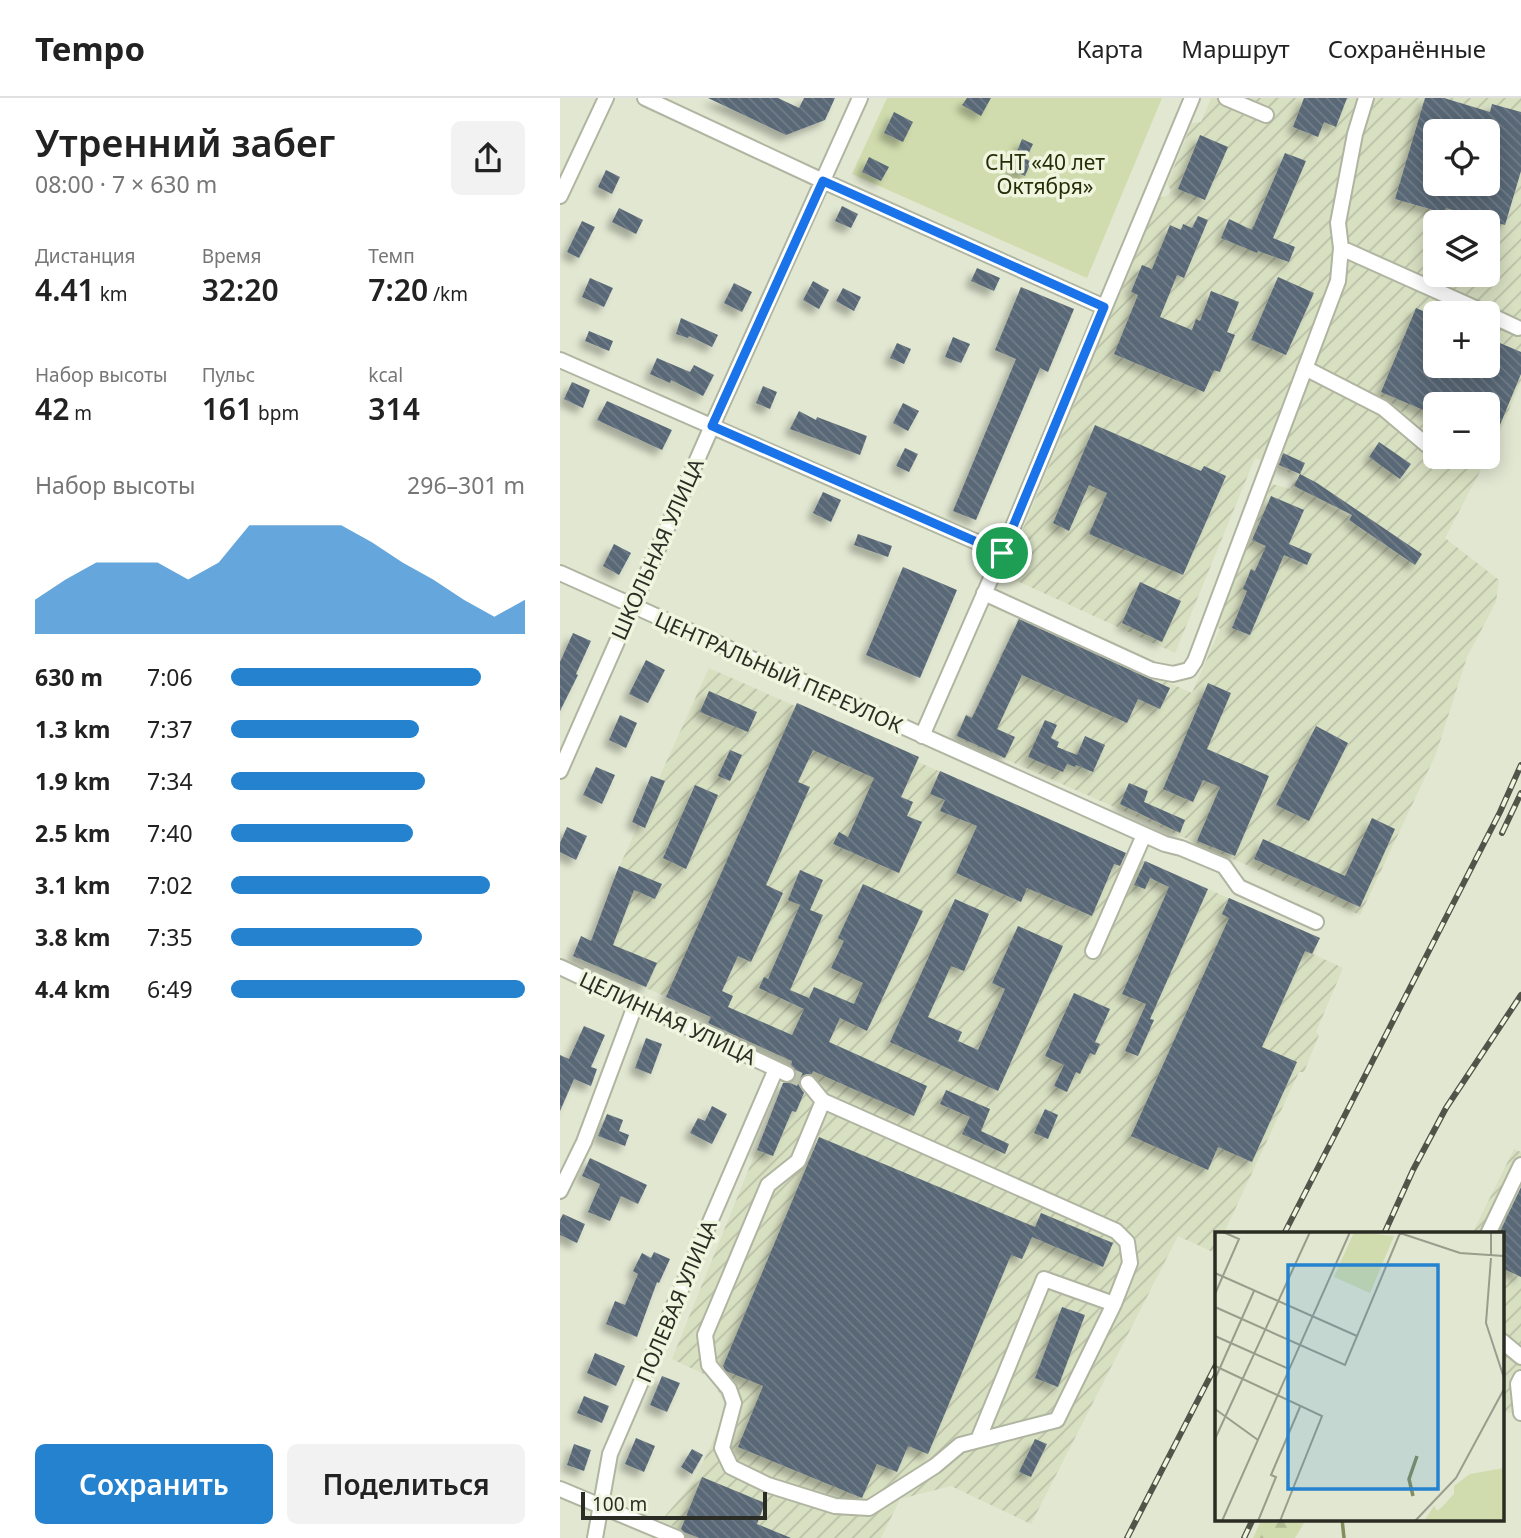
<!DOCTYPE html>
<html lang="ru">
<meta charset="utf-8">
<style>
body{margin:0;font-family:"Noto Sans",sans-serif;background:#f2f2f2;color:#222;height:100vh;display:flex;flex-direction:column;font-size:26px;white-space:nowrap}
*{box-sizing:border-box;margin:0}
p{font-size:23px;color:#767676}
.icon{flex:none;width:38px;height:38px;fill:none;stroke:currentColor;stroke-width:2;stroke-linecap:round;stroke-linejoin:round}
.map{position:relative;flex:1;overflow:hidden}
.sheet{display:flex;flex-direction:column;background:#fff;width:560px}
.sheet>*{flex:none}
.controls{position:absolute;left:863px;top:21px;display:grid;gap:14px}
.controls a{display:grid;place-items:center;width:77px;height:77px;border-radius:10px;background:#fff;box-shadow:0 4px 18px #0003;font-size:35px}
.scale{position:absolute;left:21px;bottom:18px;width:186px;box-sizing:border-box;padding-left:7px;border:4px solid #2b2d25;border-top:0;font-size:19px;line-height:24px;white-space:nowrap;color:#2b2d25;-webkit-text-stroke:5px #eff5de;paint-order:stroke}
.pin{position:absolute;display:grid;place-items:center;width:60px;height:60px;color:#fff;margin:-30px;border:4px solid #fff;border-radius:50%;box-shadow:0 2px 7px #0007}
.round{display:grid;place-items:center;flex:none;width:74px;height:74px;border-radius:10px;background:#f2f2f2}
.headline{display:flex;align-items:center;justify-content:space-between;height:119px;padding:0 35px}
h1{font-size:38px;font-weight:600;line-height:52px}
.figures{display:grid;grid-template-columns:repeat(3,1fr);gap:10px;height:119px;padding:7px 35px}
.figures div{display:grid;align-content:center}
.figures b{font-size:30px;font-weight:600}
.figures small{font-size:19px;font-weight:400}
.figures p{font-size:19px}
.chart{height:196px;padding:14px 35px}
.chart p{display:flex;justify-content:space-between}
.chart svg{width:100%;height:126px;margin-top:7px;fill:#2482ce;opacity:.7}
.cta{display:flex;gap:14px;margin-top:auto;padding:14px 35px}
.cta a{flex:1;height:80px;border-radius:10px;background:#2482ce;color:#fff;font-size:28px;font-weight:600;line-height:80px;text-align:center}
.cta a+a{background:#f2f2f2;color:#222}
ul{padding:0 35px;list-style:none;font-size:23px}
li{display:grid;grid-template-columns:112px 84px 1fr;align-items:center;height:52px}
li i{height:18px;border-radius:9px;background:#2482ce}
header{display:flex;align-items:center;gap:42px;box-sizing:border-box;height:98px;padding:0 35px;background:#fff;border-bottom:2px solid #e0e0e0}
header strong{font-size:33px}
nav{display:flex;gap:38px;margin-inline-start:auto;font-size:24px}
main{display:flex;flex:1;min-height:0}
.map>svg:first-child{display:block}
</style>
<header>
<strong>Tempo</strong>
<nav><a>Карта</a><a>Маршрут</a><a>Сохранённые</a></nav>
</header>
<main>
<section class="sheet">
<div class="headline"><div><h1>Утренний забег</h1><p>08:00 · 7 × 630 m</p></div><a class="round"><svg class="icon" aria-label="share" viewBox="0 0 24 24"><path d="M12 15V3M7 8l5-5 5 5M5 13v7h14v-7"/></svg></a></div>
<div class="figures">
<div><p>Дистанция</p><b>4.41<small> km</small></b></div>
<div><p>Время</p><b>32:20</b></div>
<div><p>Темп</p><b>7:20<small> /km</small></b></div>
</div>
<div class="figures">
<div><p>Набор высоты</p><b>42<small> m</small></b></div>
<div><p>Пульс</p><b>161<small> bpm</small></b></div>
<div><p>kcal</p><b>314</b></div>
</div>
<div class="chart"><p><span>Набор высоты</span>296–301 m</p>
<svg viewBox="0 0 160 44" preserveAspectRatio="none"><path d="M0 44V32L10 25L20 19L30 19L40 19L50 25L60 19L70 6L80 6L90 6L100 6L110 12L120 19L130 25L140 32L150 38L160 32V44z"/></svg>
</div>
<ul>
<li><b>630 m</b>7:06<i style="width:85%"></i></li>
<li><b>1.3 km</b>7:37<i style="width:64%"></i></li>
<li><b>1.9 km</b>7:34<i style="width:66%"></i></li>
<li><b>2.5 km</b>7:40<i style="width:62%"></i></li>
<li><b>3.1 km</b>7:02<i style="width:88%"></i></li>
<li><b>3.8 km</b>7:35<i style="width:65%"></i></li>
<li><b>4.4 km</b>6:49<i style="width:100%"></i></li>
</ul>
<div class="cta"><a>Сохранить</a><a>Поделиться</a></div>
</section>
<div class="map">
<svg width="961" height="1440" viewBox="0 0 961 1440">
<defs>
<pattern id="industrial-furrows" width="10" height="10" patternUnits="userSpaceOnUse" patternTransform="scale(1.75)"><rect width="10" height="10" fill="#d8e0c2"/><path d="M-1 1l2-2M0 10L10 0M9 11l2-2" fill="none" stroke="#bac0a7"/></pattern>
<pattern id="forest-firs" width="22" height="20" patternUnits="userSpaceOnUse" patternTransform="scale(1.75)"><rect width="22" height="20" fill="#d0dcad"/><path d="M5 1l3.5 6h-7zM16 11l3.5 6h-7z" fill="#b3bd95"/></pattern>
<pattern id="building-back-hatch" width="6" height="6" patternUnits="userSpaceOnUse" patternTransform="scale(1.75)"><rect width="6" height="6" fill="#586776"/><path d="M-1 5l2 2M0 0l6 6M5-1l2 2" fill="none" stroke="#727d88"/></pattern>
<filter id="shadow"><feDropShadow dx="-6" dy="6" stdDeviation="3.5" flood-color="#0004"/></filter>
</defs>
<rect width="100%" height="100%" fill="#e1e7d1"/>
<path fill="url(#industrial-furrows)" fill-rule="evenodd" d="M651,0H961V283L936,343L885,440L939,482L936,504L907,559L876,656L800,817L395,639L406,616L412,618L459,518L632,595L660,531L653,526L712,386L730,391L737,378L695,360L615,555L444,477L599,100L609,97L611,92L607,86L632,25L641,24ZM875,33H928V86H875ZM875,124H928V177H875ZM875,215H928V268H875ZM875,306H928V359H875Z
M149,570L235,608L237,605L359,659L358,664L760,840L753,856L783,870L756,934L759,937L744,974H739L664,1135L656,1136L655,1155L618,1138L471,1426L391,1388L340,1401L321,1440H140L101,1423L134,1383L166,1315V1307L150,1279L112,1261L232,964L148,925L150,918L13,858L21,838L32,842L53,783L78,727L72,724L91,678L99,680Z
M954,1051L961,1054V1313L952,1315L942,1313V1136H912Z"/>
<path fill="url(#forest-firs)" d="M702,1421H742L744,1425L735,1440H693Z"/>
<path fill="#d0dcad" d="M327,0H602L527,180L292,76Z"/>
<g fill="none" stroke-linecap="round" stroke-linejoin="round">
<path stroke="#838e5f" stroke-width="3.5" d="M782,1421L784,1440"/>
</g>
<path fill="url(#building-back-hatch)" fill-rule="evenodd" filter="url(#shadow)" d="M148,0H218L239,10L244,0H275L265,22L226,37Z
M407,0H431L421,18L402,7Z
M744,0H787L776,29L764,24L758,39L733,29Z
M865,0H884L930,14L932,6L961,14V73L945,127L886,110L884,115L835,101ZM875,33H928V86H875Z
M334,14L353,24L343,44L324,35Z
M640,37L668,49L645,102L618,91Z
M462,41L473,46L466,61L471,64L465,78L450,71Z
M725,55L746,63L713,140L735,149L729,164L698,153L697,155L661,140L669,121L692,132Z
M309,59L329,69L321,83L302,74Z
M46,72L60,79L52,96L38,89Z
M282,108L298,116L291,130L275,123Z
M59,110L83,122L76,136L52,124Z
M638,118L648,122L624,180L617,177L600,219L632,232L636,221L640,223L651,193L679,204L667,234L675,237L660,274L654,272L644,294L554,256L578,197L571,194L582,167L592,171L610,127L621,132L623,126L632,130Z
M22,123L35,129L19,160L7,154Z
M417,170L440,180L434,193L411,183Z
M718,179L754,195L726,257L691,242Z
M30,180L53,190L44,209L22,199Z
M253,183L269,192L259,211L243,202Z
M174,185L192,194L182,214L164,205Z
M461,189L514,211L488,274L480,270L416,422L393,413L456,261L435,252Z
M283,190L301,199L294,213L276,203Z
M856,210L875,218V268H928V240L961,254V276L928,356V306H875V317L821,294Z
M121,220L158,237L152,249L129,238L128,240L116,236Z
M29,233L53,243L49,253L25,243Z
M393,239L410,246L401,265L385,259Z
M337,245L351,251L344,266L330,260Z
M97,260L130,274L134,267L154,277L143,298L111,282L110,285L90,276Z
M12,284L30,292L23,310L4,301Z
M203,288L217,294L210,311L196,305Z
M47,303L112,332L102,352L37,322Z
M343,305L359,313L348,333L333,325Z
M239,313L256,322L257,319L307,338L300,357L230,331Z
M535,327L641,373L644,368L666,378L623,477L529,436L547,395L529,387L509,433L493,425Z
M819,344L851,366L840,381L809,359Z
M345,350L358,356L349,374L336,368Z
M723,355L745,365L740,376L719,367Z
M740,376L757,385L862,456L855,467L789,422L792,417L734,388Z
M263,394L281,402L271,424L253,415Z
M711,398L744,412L729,446L752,456L747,467L724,457L690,537L672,530L687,493L683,491L691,471L695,473L706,448L692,442Z
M298,436L332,448L328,459L294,447Z
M54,446L71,455L59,477L43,468Z
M343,469L397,492L360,580L306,557Z
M580,484L621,503L602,544L562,525Z
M459,521L610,590L600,611L578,601L567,625L462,577L437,631L455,639L445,660L397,638L406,617L412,620Z
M13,535L31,543L16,576L18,577L0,613V564Z
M86,562L105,572L88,605L69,596Z
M648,585L671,595L647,651L709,678L675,758L637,743L660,689L643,682L633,704L603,691Z
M149,593L197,614L188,634L140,614Z
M237,605L359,659L341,699L353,704L347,718L362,724L339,775L273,746L279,734L288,739L314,680L253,652L238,684L250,689L206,787L223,795L191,864L178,858L162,893L173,898L168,909L232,937L244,911L199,890L204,879L208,881L240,807L228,802L240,772L263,782L250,812L263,817L230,892L249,900L254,889L294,906L303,885L271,870L284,843L278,840L303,786L363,813L307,933L280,920L269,944L367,988L354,1018L253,973L252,976H246L239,981L238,986L244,995L236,1014L232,1013L213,1058L197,1052L223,985L232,984L236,979L235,971L231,967L232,963L148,925L151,919L106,899Z
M60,617L77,625L66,650L49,642Z
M485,622L497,627L491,640L499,644L497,649L517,657L525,638L545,647L533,674L516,667L515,669L507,666L503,674L468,659Z
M756,628L788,645L749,723L716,707Z
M170,652L182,657L170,683L158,678Z
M36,669L55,677L42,706L23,697Z
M380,673L566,755L560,768L554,766L532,818L467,790L461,804L396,775L417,728L380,713L385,702L370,696Z
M91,678L105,683L85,730L72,724Z
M569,685L588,693L584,704L625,722L620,735L560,706Z
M135,687L158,697L126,771L103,760Z
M812,720L835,731L800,809L694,761L703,741L785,778Z
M7,729L27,738L16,762L0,754V745Z
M585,763L648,791L590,921L594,922L578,958L565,953L586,906L562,896L609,789L590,780L585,791L574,787Z
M59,768L102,786L95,801L74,792L53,847L97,865L86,889L13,858L21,838L31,843Z
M669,800L760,840L752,856L745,853L702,949L737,964L692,1064L658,1049L648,1072L571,1038L669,820L662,816Z
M395,801L429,816L404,873L391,868L368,919L402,934L398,943L418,952L445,891L432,885L458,828L503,848L438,993L330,944Z
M514,895L550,911L535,944L540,946L535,957L530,955L520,976L516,974L507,994L494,988L504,967L485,958Z
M24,928L45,937L31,969L37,971L31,988L14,981L0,1013V957L9,961Z
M86,940L102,946L91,976L75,970Z
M386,992L430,1011L421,1033L449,1046L445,1056L402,1036L410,1019L380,1006Z
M152,1008L167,1016L152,1046L130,1035L138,1020L145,1023Z
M485,1011L498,1017L488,1041L474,1035Z
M47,1016L63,1022L59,1033L69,1037L65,1048L38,1038Z
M259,1039L475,1129L481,1115L553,1145L543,1169L472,1139L462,1161L451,1157L368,1356L348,1348L337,1374L317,1366L302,1400L178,1349L203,1288L166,1273L163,1268Z
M30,1060L87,1087L78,1106L61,1098L50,1123L28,1114L40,1086L22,1078Z
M961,1089V1179L942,1170V1136H939Z
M3,1116L25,1126L17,1145L0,1137V1122Z
M94,1154L110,1161L99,1185L97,1184L77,1239L46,1226L55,1203L65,1207L78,1176L73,1173L82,1155L91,1160Z
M502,1209L525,1217L498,1289L475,1280Z
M35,1255L65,1268L56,1288L27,1275Z
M102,1278L120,1285L107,1314L90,1307Z
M24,1298L49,1308L42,1325L17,1315Z
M76,1340L95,1348L84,1374L65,1366Z
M475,1341L487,1346L471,1379L459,1374Z
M14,1346L31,1352L24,1373L7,1367Z
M132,1351L143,1357L132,1376L121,1369Z
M142,1379L205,1405L197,1426L231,1440H139L124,1434L121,1431Z"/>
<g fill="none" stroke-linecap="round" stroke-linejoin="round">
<path stroke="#bdc2af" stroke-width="14" stroke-dasharray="14 7" stroke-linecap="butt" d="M227,976L248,985"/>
<g stroke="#afb5a0" stroke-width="18">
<path id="minor" d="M85,0L263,83L544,209
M666,0L706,17
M0,98L46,0
M781,150L926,215
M928,216L958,230
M0,262L442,455
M745,270L823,310L875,354
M0,475L605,746L621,750L664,768L679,789L756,824
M424,495L592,572L613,576L629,572L635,563L778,183L781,150L778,125L795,36L806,0
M362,638L442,455L632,0
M0,673L152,328L300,0
M533,853L584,737
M0,869L227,976
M248,985L263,1003L556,1133L567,1144L570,1165L554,1206L497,1322L400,1347L375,1368L309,1410L275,1408L208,1387L171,1369L162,1350L174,1305L169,1291L149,1267L145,1237L208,1087L238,1063L263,1003
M0,1093L24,1044L76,905
M928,1136L961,1067
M942,1243L961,1259
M961,1280L958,1286L961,1315
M418,1342L484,1181L554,1206
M0,1391L117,1440
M35,1440L50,1356L216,971"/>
</g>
<use href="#minor" stroke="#fff" stroke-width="14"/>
<g stroke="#515449" stroke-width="6">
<path id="rail" d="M942,735L961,695
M724,1136L940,714L961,667
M824,1136L853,1072L886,1010L961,897
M567,1440L656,1267
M684,1440L693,1421"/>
</g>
<use href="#rail" stroke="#eff5de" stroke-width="3.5" stroke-dasharray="10" stroke-linecap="butt"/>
</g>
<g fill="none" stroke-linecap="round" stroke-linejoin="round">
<g stroke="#fff" stroke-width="14">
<path id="route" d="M263,83L544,209L442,455L152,328Z"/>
</g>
<use href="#route" stroke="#1a73e8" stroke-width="9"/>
</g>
<g text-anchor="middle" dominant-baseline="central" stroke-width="7" stroke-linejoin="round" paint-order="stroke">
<g font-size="21" fill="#262d06" stroke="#eff5de">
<text x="485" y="64">СНТ «40 лет<tspan x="485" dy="24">Октября»</tspan></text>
</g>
<g font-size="21" fill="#2b2d25" stroke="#eff5de">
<text transform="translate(97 451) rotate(-66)">ШКОЛЬНАЯ УЛИЦА</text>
<text transform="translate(219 574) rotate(24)">ЦЕНТРАЛЬНЫЙ ПЕРЕУЛОК</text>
<text transform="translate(108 920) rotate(25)">ЦЕЛИННАЯ УЛИЦА</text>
<text transform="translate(116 1203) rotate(-67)">ПОЛЕВАЯ УЛИЦА</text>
</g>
</g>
<g transform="translate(655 1134)">
<rect width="289" height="289" fill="#e1e7d1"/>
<path d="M289,236V289H209L219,274L222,279L227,275L239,262V254L255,242Z" fill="#d0dcad"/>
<path d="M139,0L179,4L155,61L119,45Z" fill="#d0dcad"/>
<path fill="none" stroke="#838e5f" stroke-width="3.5" d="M198,264L194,247L202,224"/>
<path fill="none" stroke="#989d8c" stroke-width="2" d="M182,0L245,21L289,24M276,25V0M276,26L271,91L289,146M0,41L142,104M0,62L24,7L8,0M0,75L130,133L185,1M0,104L74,137M0,134L107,184L65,289M0,147L39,59M0,177L43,208M0,207L95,0M7,289L135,0M43,289L61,245L56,243L85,175M200,289L241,246L289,157"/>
<path fill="#2482ce" fill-opacity="0.15" stroke="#2482ce" stroke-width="3.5" d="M73,33H223V257H73Z"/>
<rect width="289" height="289" fill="none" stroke="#2b2d25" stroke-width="3.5"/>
</g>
</svg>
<div class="controls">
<a><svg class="icon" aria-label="locate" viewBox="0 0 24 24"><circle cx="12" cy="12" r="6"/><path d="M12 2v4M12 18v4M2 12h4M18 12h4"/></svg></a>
<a><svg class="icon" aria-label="layers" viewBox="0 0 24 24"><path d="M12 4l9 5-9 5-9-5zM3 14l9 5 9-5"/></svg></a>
<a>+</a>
<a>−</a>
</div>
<div class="scale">100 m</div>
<div class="pin" style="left:442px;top:455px;background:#1e9e55"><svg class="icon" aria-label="arrive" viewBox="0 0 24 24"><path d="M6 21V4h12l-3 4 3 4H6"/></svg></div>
</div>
</main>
